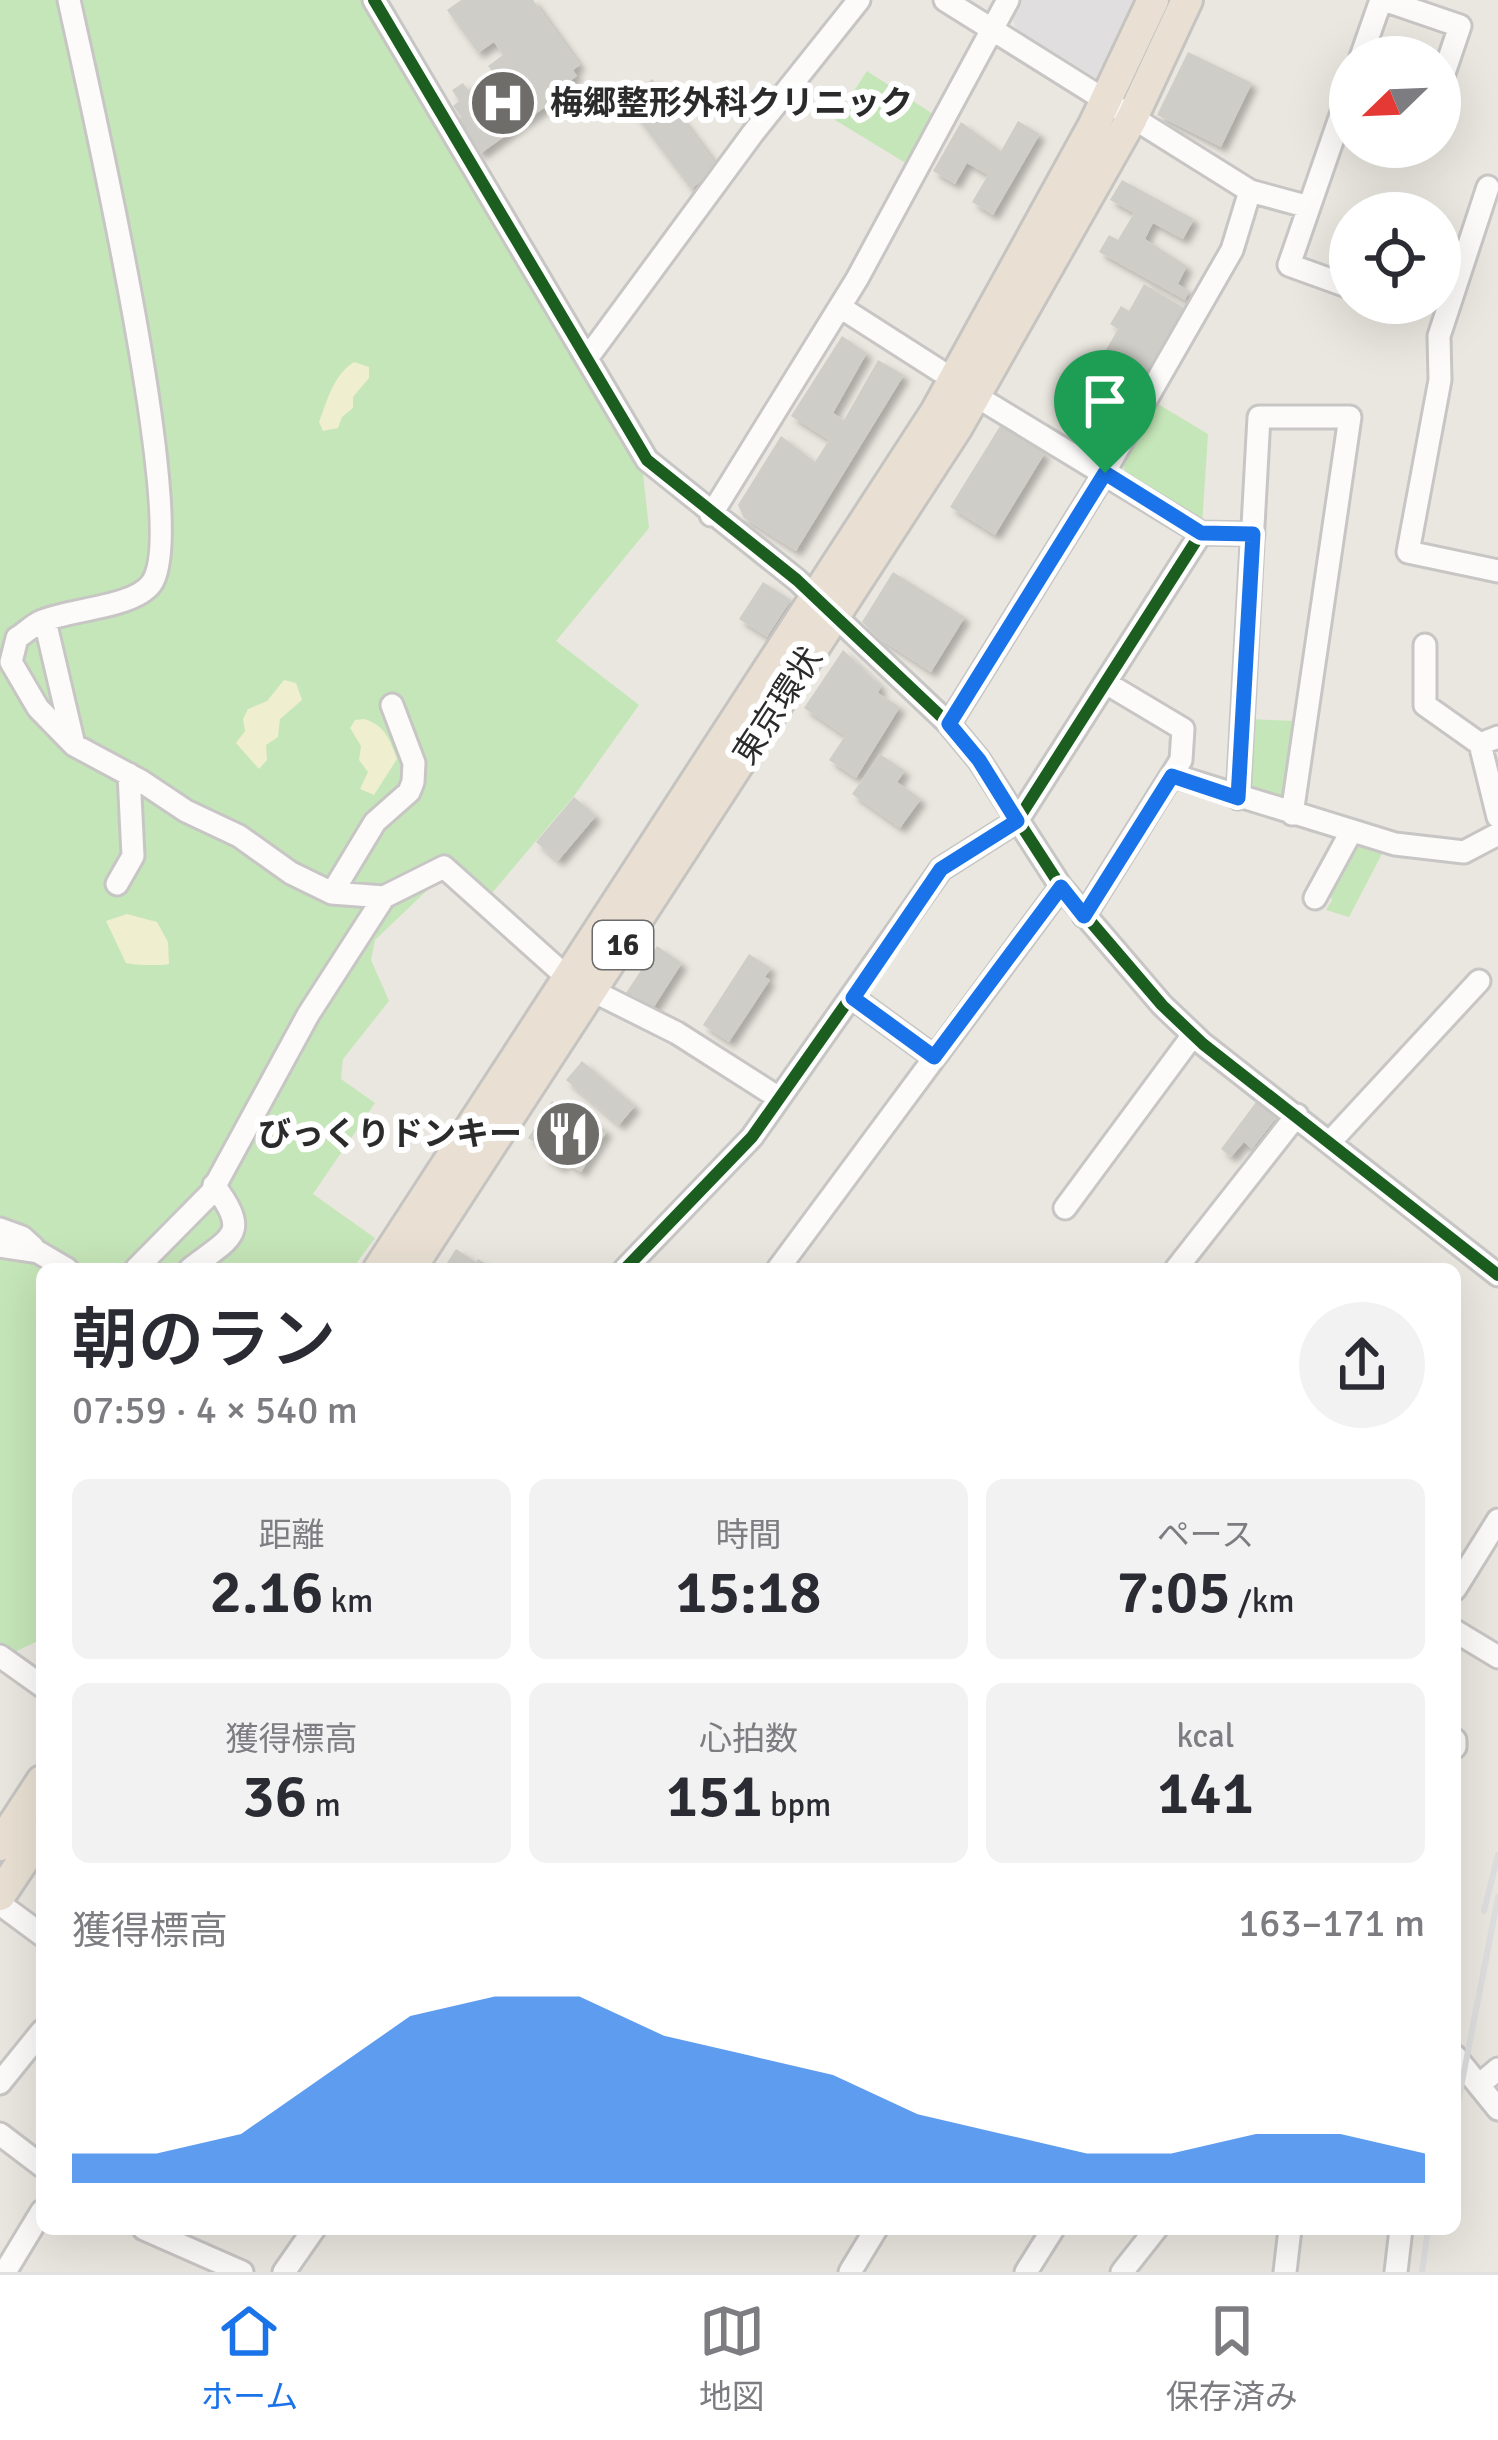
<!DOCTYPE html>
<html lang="ja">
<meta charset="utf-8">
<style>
body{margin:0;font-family:Signika,"Noto Sans JP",sans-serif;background:#f2f2f3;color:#2b2b33;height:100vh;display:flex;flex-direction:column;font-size:45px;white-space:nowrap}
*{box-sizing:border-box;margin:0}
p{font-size:39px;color:#7c7c81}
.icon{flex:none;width:66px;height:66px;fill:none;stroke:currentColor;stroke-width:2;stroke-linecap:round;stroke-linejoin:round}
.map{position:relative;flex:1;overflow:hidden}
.sheet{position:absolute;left:36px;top:1263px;width:1425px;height:972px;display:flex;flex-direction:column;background:#fff;border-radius:18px;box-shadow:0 12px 48px #0002}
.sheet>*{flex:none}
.needle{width:78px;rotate:247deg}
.controls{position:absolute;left:1329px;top:36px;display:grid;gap:24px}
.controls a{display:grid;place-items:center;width:132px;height:132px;border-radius:50%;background:#fff;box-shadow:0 12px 48px #0002;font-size:60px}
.pin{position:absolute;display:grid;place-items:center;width:102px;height:102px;color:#fff;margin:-123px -51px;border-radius:50% 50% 50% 0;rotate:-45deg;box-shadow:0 0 12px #0007}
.pin .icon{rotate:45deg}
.round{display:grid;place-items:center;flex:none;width:126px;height:126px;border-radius:63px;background:#f2f2f3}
.headline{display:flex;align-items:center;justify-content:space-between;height:204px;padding:0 36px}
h1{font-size:66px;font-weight:600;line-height:90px}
.stats{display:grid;grid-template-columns:repeat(3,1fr);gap:18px;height:204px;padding:12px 36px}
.stats div{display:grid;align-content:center;border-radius:18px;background:#f2f2f3;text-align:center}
.stats b{font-size:60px;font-weight:600}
.stats small{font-size:33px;font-weight:400}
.stats p{font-size:33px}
.chart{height:336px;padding:24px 36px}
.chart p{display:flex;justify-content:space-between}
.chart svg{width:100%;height:216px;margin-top:12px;fill:#1a73e8;opacity:.7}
.menu{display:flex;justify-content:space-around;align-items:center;height:168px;border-top:3px solid #e1e1e2;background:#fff;font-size:33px;color:#7c7c81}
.menu a{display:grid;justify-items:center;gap:6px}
.menu .selected{color:#1a73e8}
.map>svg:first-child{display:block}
</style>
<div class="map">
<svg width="1498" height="2272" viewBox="0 0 1498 2272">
<defs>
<filter id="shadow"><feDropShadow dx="5.5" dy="5.5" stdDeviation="3" flood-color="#0004"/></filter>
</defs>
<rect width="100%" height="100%" fill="#eae7e0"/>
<path fill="#e1dedf" d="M1018,0H1137L1098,79L1016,29L1011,14Z"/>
<path fill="#c5e6b8" d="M0,0H363L642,465L649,528L556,641L639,705L574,796L486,900L440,878L375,940L371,960L389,1001L343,1059L341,1079L375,1103L313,1194L375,1238L352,1269H42V1639L0,1659Z
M867,71L936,116L909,165L835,120Z
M1158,404L1208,434L1202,525L1126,476L1123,464Z
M1250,719L1295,721L1285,792L1277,797L1251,789L1246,782Z
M1361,843L1383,852L1349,917L1326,910L1332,900L1328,890L1352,846Z"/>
<path fill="#efeece" d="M354,362L369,367V378L353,397V408L342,417L338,428L323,431L319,422C327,401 334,374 354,362Z
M284,680L296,683L302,700L280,719L278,737L266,745L267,760L259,769L236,743L245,731L243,719L248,709L267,701Z
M364,719C385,725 390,740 397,759L374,795L360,789L368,772L359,760L361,746L350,728L355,720Z
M127,914L157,922L168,942L169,964C162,966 132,965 126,963L106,921Z"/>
<path fill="#cfcdc7" filter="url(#shadow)" d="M461,0H533L580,65L573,70L577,76L560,88L563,94L480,154L456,121L461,117L453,106L459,101L452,90L463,83L471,94L496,76L488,66L503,55L494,42L478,53L447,10Z
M1188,52L1252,83L1221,147L1157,115Z
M652,79L719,168L691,189L627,104Z
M1018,121L1040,134L993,215L972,202L988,175L967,163L955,184L933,171L961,122L1001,151Z
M1122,180L1194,219L1183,239L1153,223L1145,239L1187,266L1178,284L1189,291L1185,300L1099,252L1109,235L1118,240L1134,213L1110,200Z
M1144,284L1184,308L1117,425L1076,402L1118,329L1110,324L1121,306L1129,311Z
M842,336L867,353L833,413L844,420L878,360L904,375L796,551L744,518L738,505L781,436L815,462L829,440L791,416Z
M1000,426L1045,453L995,535L950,507Z
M893,572L965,617L931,672L880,639L862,622Z
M763,582L791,600L767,637L739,619Z
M843,650L881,686L878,693L900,707L856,778L829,760L845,736L804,708Z
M880,754L905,771L897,782L921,799L900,828L852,794Z
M574,797L596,816L558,861L536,842Z
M657,946L682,963L652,1010L626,993Z
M749,954L771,968L765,977L770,980L729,1042L703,1025Z
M582,1061L635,1106L619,1125L566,1080Z
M552,1101L562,1108L565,1103L607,1131L581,1172L565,1162L561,1168L543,1157L547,1150L528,1138Z
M1256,1102L1277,1117L1252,1149L1244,1142L1231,1157L1221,1149Z
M456,1249L476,1262L478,1259L495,1269H443Z"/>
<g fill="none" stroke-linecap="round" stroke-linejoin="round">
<g stroke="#c7c6c5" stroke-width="27">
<path id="minor" d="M69,0C87,84 192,532 151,584C133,608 68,609 40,622C32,626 25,633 17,638L11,662L38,708L74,745L141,781L186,811L239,836L291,873L332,893L384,897
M374,0L647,460L797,580L949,724L979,760L1061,887L1162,1005L1203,1044L1498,1275
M945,0L1250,191L1309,207
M1384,0L1460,26L1440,85
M1361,57L1381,0
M1350,89L1289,265L1350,287
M1488,187L1439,336L1440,380L1408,552L1498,571
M840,307L940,371
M588,357L753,133L859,0
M976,396L1201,533L1253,534
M711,515L857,279L1008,0
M45,621L74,745
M1425,645V705L1480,744
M949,724L1093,492L1232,250L1250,191
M1498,737L1480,744L1498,817
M1172,775L1395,844L1464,852L1498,834
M1238,798L1259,417H1350L1292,814
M117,884L133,856L129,774
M332,893L375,822L409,792L413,782L414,763L392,705
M1315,898L1351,832
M1084,916L1181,760L1183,729L1106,683
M853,998L934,1057
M1330,1142L1479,981
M1065,1208L1193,1035
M0,1229L22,1237L33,1247
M0,1246L38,1252L67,1269
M136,1269L211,1193L308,1015L384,897L444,867L569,979L677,1033L779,1098
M190,1269C232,1236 251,1235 214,1185
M625,1269L752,1137L941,869L1017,821L1201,533
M778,1269L1061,887
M1176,1269L1297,1115
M1455,1589L1498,1520
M1455,1631L1498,1657
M0,1656L42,1686
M1455,1740V1747
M0,1904L42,1935
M1455,2056L1498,2109
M0,2083L42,2031
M1479,2085L1498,2069
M0,2134L42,2166
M144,2229L242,2272
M5,2272L42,2211
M284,2272L314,2229
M850,2272L876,2229
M1026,2272L1053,2229
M1122,2272L1156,2229
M1285,2272L1290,2229
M1396,2272L1401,2229"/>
</g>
<g stroke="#c5c4c1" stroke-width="36">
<path id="highway" d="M379,1269L936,412L1094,125L1153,0
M410,1269L957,427L1132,118L1187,0
M0,1845L42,1781
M0,1895L42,1832"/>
</g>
<use href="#minor" stroke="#fcfbfa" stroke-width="21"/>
<use href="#highway" stroke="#e9e0d3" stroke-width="30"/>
<path stroke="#dededf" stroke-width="6" d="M1484,1911L1498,1855
M1455,2118L1498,1897
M1422,2272L1428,2229"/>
<g stroke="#fff" stroke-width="20">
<path id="cycleway" d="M374,0L647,460L797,580L949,724L979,760L1061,887L1162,1005L1203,1044L1498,1275
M625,1269L752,1137L941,869L1017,821L1201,533"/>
</g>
<use href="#cycleway" stroke="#1b5e20" stroke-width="12"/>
</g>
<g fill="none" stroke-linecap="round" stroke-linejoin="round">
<g stroke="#fff" stroke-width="24">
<path id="route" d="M1105,473L1201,533L1253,534L1238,798L1172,776L1084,916L1061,887L934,1057L853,998L941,869L1017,821L979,760L949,724Z"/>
</g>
<use href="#route" stroke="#1a73e8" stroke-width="15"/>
</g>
<defs>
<g id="hospital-disc" transform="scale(3.45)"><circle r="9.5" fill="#6e6d6a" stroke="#fff"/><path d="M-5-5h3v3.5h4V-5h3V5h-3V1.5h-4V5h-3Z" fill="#fff"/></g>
<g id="restaurant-disc" transform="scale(3.45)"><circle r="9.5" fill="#6e6d6a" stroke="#fff"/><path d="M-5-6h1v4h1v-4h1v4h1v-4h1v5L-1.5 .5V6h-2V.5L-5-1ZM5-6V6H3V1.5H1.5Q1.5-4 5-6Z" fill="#fff"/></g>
</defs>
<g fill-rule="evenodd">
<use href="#hospital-disc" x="503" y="103"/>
<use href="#restaurant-disc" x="568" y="1134"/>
</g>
<g text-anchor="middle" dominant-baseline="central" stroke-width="12" stroke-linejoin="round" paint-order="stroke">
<rect fill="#fff" stroke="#6b6b6b" stroke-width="3" x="593" y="921" width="60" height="48" rx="9"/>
<g font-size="30" font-weight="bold" fill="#2b2b2b">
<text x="623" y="945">16</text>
</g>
<g font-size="33" font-weight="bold" fill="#2b2b2b" stroke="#fff" text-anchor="start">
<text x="550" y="103">梅郷整形外科クリニック</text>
<text x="522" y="1134" text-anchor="end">びっくりドンキー</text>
</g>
<g font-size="33" fill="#2b2b2b" stroke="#fff">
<text transform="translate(778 706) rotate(-57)">東京環状</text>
</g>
</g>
</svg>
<div class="controls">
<a><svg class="needle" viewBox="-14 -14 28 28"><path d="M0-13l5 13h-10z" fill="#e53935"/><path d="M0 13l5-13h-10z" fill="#7c7c81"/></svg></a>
<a><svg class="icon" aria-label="locate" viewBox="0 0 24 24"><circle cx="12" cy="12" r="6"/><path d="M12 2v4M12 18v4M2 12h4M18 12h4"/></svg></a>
</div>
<div class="pin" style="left:1105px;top:473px;background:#1e9e55"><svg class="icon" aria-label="arrive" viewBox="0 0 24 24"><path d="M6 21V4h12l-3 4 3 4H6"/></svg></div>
<section class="sheet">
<div class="headline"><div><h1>朝のラン</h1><p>07:59 · 4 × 540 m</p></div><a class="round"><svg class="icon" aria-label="share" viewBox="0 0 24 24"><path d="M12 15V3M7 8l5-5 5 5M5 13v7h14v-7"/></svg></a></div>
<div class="stats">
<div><p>距離</p><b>2.16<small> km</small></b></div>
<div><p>時間</p><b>15:18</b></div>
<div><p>ペース</p><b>7:05<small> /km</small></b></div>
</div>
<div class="stats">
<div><p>獲得標高</p><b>36<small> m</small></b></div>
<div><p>心拍数</p><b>151<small> bpm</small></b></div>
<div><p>kcal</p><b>141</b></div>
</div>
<div class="chart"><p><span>獲得標高</span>163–171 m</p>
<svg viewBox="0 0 160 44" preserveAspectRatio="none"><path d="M0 44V38L10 38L20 34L30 22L40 10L50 6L60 6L70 14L80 18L90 22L100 30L110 34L120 38L130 38L140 34L150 34L160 38V44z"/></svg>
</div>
</section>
</div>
<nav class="menu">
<a class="selected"><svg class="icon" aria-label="home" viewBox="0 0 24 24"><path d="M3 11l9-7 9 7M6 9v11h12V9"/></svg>ホーム</a>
<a><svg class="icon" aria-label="map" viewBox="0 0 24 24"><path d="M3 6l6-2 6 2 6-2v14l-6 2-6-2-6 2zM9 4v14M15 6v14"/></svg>地図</a>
<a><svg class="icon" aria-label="saved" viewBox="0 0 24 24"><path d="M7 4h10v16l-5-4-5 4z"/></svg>保存済み</a>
</nav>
